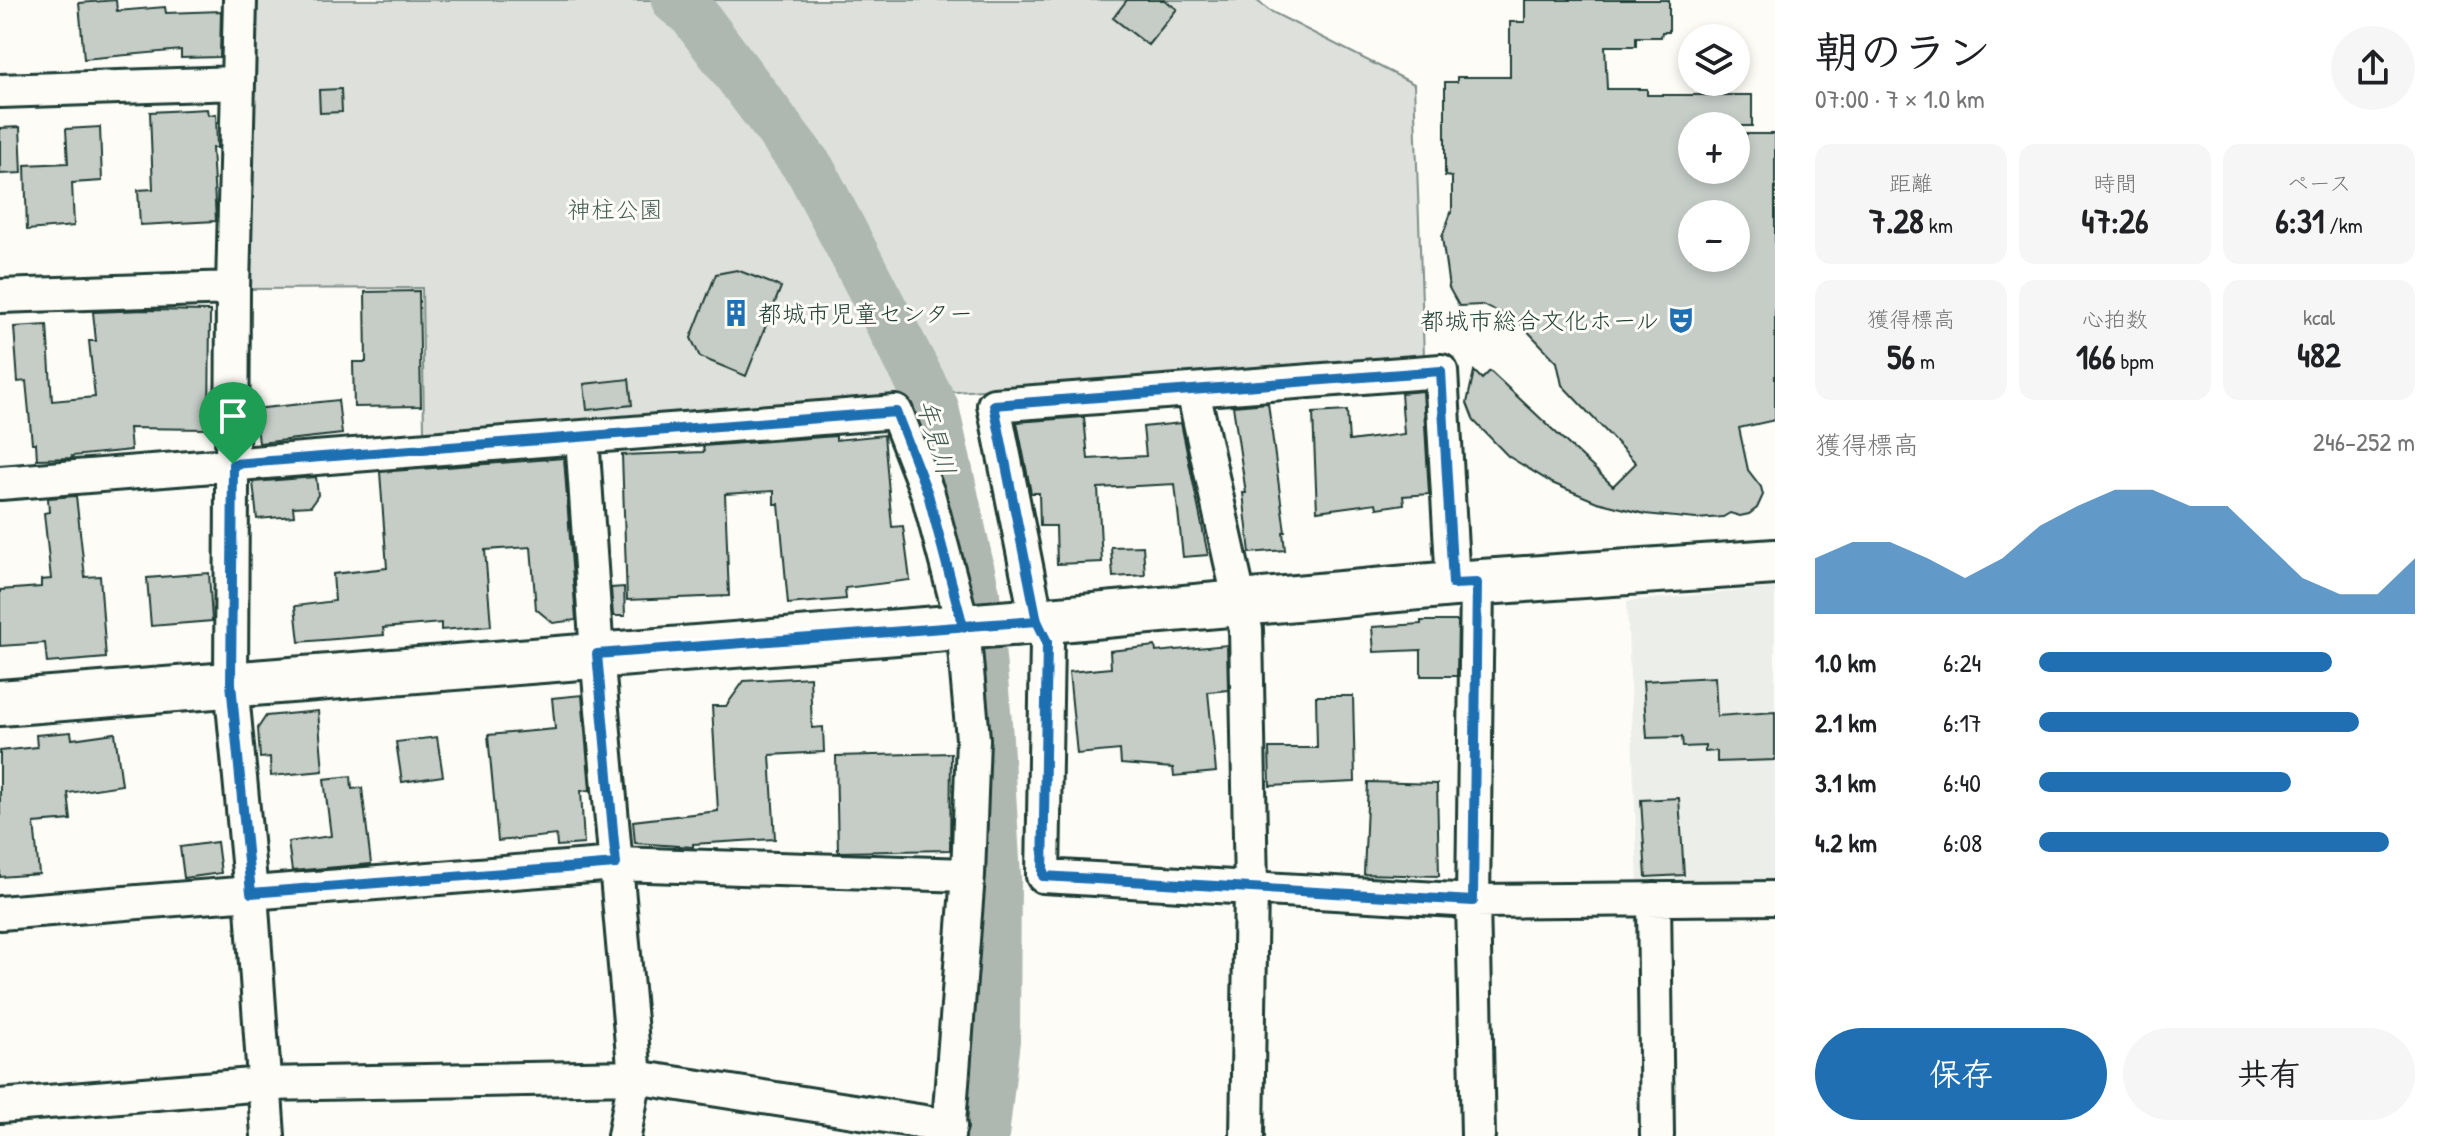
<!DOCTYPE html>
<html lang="ja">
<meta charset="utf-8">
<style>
body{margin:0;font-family:"Patrick Hand","Klee One",sans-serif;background:#f6f6f6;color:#202124;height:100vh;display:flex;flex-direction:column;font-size:30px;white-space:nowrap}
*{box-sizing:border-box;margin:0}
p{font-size:26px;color:#757577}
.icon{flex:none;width:44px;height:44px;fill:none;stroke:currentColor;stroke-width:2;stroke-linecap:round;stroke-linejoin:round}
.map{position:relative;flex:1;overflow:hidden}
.drawer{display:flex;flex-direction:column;background:#fff;width:680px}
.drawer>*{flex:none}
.tools{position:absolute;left:1678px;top:24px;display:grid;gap:16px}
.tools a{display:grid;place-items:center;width:72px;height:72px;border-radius:50%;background:#fff;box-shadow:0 4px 12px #0003;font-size:40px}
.pin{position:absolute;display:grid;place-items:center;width:68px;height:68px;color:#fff;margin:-82px -34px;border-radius:50% 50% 50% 0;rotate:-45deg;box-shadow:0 0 8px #0007}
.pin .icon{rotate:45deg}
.round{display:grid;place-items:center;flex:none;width:84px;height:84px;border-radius:42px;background:#f6f6f6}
.summary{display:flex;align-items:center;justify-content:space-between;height:136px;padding:0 40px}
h1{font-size:44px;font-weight:700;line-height:60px}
.metrics{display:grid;grid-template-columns:repeat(3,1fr);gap:12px;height:136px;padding:8px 40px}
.metrics div{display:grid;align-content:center;border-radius:16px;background:#f6f6f6;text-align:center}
.metrics b{font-size:34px;font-weight:700}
.metrics small{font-size:22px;font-weight:400}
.metrics p{font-size:22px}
.chart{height:224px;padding:16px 40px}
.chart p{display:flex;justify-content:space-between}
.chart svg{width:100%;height:144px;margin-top:8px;fill:#1f6fb2;opacity:.7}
.primary-button{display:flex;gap:16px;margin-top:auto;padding:16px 40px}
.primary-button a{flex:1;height:92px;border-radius:48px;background:#1f6fb2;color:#fff;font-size:32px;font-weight:700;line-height:92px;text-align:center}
.primary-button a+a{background:#f6f6f6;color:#202124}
ul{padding:0 40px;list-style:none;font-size:26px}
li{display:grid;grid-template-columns:128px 96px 1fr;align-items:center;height:60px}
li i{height:20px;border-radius:10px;background:#1f6fb2}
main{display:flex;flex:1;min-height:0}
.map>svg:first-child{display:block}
</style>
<main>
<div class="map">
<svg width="1775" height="1136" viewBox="0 0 1775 1136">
<rect width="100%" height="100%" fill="#fdfcf7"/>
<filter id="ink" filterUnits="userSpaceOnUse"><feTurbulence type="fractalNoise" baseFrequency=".0125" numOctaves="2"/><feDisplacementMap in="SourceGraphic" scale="16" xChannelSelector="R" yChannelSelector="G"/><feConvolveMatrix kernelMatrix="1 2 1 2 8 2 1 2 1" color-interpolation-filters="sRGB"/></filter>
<g filter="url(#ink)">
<path fill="#eceee9" d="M1775,588V885H1638L1627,601Z"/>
<path fill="#dde0db" stroke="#7e8e88" stroke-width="2" d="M249,0H1256L1270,11L1414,84L1424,356L424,433L422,288L248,289Z"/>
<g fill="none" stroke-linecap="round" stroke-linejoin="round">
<path stroke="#aeb8b1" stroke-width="50" d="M676,0L693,14L811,171L934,408L975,594L987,723L996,877L995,1040L984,1136"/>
</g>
<path fill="#c6cdc7" stroke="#1f3d34" stroke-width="2" fill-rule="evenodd" d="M116,0L117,11L165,7L166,13L221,11L220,57L181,58V50L84,59L79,3Z
M1127,0H1164L1177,9L1148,45L1113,18Z
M1525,0H1669V32H1662L1661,37H1636V46H1605L1607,89H1647V95H1752V126H1692V170H1736V134H1775V420L1739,428L1748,470L1761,487L1763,495L1757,508L1749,514L1740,516L1730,513L1723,517L1696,519L1645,514L1597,502L1552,483L1508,456L1474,421L1467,403L1474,371L1482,379L1490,371L1613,486L1636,463L1562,385L1557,362L1519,322L1521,321L1482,305L1459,306L1449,288L1442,237L1452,210V177L1445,176V82H1457V77H1510V22H1525ZM1692,214H1736V258H1692Z
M341,89L342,112L320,113L319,90Z
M207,109L208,115L216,114L217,148H212L216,221L140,225L138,190L153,189L150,112Z
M20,127L22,173L0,174V128Z
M100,127L102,181L72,183L74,226L27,230L25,165L68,163L66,129Z
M737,270L781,287L746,376L700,357L691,338L716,274Z
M419,291L421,406L354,407L353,362H366L365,292Z
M146,310L210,311L209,429L129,428L131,450L72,456L73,458L37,459L36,443H32L26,381L18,382L14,327L47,325L52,401L95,397L89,341H96L93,312Z
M629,379L632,405L587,410L584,384Z
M1423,391L1429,494L1403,496L1404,504L1377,508L1376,503L1317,511L1313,413L1347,411L1349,441L1404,434L1401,393Z
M338,400L342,434L259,443L255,409Z
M1268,403L1285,532H1283L1285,550L1250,553L1243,493H1246L1233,406Z
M1084,417L1088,459L1146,456L1143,427L1181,423L1208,555L1183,557L1175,484L1098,488L1102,562L1057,564L1056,526H1040L1039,493H1031L1017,422Z
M884,435L892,527L903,526L910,580L845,588L846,599L788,604L779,504H774V491L725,494L729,596L627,600L622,455L704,452L703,446L836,436V440Z
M564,458L576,620L553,623L536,609L531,547L485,550L491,626L441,630V623L383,628L384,635L299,642L295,606L335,601L333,574L387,568L380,472Z
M316,477L318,495L311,506L293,507L294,516L257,519L253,482Z
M76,496L85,577L100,576L106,658L47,663L45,643L0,646V590L41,587V580L51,579L44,513L49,512L48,498Z
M1143,546L1145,575L1113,577L1111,547Z
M209,573L212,621L151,626L147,578Z
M624,587L625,616H613L611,588Z
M1421,621H1458L1457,676H1421V650L1374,652L1372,627L1421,624Z
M1227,645L1228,690L1208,692L1216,772L1174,776L1173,768L1121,764L1120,750L1077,754L1069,672L1111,668L1110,651L1155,646L1156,652Z
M810,677L812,728L823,727L824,752L770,755L775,839L693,844V847L635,843L633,821L718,811L712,706H726L744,681Z
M1715,677L1717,716L1775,712V760L1717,762V751L1705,752V746L1683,747L1682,737L1647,738L1643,681Z
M582,695L590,790L581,791L584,844L557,846L556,835L498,841L488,735L555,729L552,698Z
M1316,696H1353L1355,782L1270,786L1269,748H1317Z
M318,711L323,771L271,776L270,757L260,758L258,728L266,716Z
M71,732L72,739L115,733L122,785L68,793L71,820L34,823L39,874L0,877V751L37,747L36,735Z
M437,737L443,776L402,782L396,742Z
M951,753L950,850L838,852L836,756Z
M351,776L352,789L362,788L371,864L292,871L288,842L331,836L324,779Z
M1368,782L1437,784L1439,876L1364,874Z
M1679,798L1684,875L1646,877L1641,800Z
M217,842L221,873L184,878L180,847Z"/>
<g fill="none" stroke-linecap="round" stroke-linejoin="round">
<g stroke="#1f3d34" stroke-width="38">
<path id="street" d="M240,0L233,288L231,683L251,893L268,1136
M0,91L237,83
M0,296L233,288
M1193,391L1246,630L1251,888L1247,1136
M582,437L597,654L635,1077L624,1136
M0,483L896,412L928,494L963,626L973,739L968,875L948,1136
M1477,583L1473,901L1478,1136
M1453,584L1441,371L994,405L1037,621L1047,642L1043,876L1473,901L1775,898
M1654,899L1657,1136
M0,913L616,864L968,875
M0,1106L264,1084L635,1077L950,1126"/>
</g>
<g stroke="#1f3d34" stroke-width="50">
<path id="secondary" d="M0,703L1037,621L1453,584L1775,562"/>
</g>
<use href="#street" stroke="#fdfcf7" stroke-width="32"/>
<use href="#secondary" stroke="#fdfcf7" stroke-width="44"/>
</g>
</g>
<g fill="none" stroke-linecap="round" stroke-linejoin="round" filter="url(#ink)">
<g stroke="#fff" stroke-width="16">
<path id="route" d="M233,464L231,683L251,893L616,864L597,654L1037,621L1047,642L1043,876L1473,901L1477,583L1453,584L1441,371L994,405L1037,621L963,626L928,494L896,412L233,464"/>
</g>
<use href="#route" stroke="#1f6fb2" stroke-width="10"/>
</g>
<defs>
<g id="building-bare" transform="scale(2.16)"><path d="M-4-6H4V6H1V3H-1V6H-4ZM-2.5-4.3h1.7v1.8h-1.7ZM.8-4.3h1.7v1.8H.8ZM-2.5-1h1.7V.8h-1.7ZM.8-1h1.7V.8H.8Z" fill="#1f6fb2" stroke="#fdfcf7" stroke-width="2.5" paint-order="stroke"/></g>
<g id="theatre-bare" transform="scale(2.16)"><path d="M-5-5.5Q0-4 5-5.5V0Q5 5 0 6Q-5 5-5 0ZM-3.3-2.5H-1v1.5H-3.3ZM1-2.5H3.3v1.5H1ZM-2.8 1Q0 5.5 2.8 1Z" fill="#1f6fb2" stroke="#fdfcf7" stroke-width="2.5" paint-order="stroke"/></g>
</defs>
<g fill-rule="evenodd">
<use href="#building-bare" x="736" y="313"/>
<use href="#theatre-bare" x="1681" y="320"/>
</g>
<g text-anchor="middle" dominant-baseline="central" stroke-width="6" stroke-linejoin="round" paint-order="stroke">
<g font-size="24" fill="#455e55" stroke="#fdfcf7">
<text x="615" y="209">神柱公園</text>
</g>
<g font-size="24" fill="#1f3d34" stroke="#fdfcf7" text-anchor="start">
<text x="758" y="313">都城市児童センター</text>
<text x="1659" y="320" text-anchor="end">都城市総合文化ホール</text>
</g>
<g font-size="26" font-style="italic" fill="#435c53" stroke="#fdfcf7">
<text transform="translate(937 437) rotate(74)">年見川</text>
</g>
</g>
</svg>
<div class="tools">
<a><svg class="icon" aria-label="layers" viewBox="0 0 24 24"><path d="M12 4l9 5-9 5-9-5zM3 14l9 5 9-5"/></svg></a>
<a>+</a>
<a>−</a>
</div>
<div class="pin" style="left:233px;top:464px;background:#1e9e55"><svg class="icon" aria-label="arrive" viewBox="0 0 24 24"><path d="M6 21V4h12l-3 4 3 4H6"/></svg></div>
</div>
<section class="drawer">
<div class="summary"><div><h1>朝のラン</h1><p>07:00 · 7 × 1.0 km</p></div><a class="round"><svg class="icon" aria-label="share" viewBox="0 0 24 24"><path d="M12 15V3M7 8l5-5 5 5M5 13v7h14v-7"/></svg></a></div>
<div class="metrics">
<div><p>距離</p><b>7.28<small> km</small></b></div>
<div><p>時間</p><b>47:26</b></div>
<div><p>ペース</p><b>6:31<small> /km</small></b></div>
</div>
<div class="metrics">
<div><p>獲得標高</p><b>56<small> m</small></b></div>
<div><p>心拍数</p><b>166<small> bpm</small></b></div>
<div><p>kcal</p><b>482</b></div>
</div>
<div class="chart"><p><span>獲得標高</span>246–252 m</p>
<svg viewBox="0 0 160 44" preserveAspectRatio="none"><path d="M0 44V27L10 22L20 22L30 27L40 33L50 27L60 17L70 11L80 6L90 6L100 11L110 11L120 22L130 33L140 38L150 38L160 27V44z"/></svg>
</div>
<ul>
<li><b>1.0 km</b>6:24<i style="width:78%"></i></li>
<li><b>2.1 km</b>6:17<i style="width:85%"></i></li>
<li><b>3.1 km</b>6:40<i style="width:67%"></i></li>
<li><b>4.2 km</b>6:08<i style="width:93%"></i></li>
</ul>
<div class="primary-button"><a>保存</a><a>共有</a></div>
</section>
</main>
